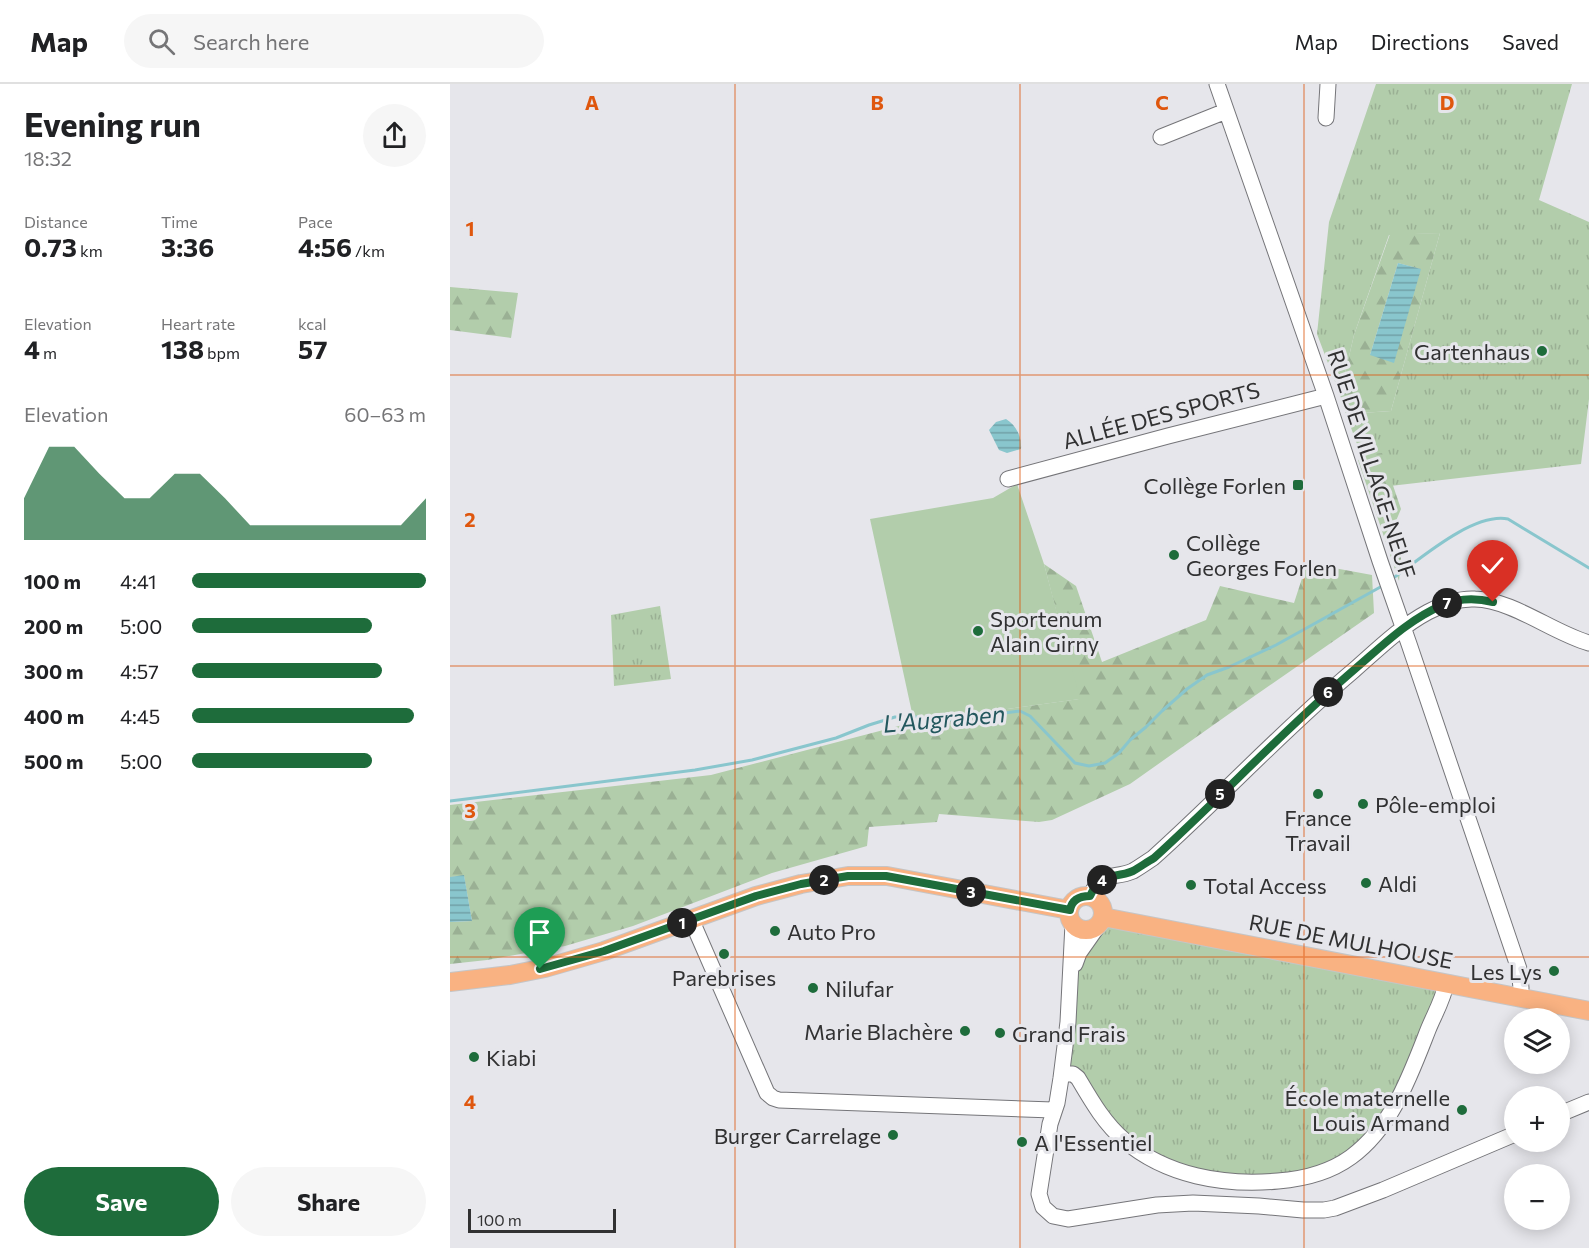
<!DOCTYPE html>
<meta charset="utf-8">
<style>
body{margin:0;font-family:Commissioner,sans-serif;background:#f6f6f6;color:#202124;height:100vh;display:flex;flex-direction:column;font-size:22px;white-space:nowrap}
*{box-sizing:border-box;margin:0}
p{font-size:20px;color:#757577}
.icon{flex:none;width:33px;height:33px;fill:none;stroke:currentColor;stroke-width:2;stroke-linecap:round;stroke-linejoin:round}
.map{position:relative;flex:1;overflow:hidden}
.drawer{display:flex;flex-direction:column;background:#fff;width:450px}
.drawer>*{flex:none}
.tools{position:absolute;left:1054px;top:924px;display:grid;gap:12px}
.tools a{display:grid;place-items:center;width:66px;height:66px;border-radius:50%;background:#fff;box-shadow:0 3px 15px #0003;font-size:30px}
.scale{position:absolute;left:18px;bottom:15px;width:148px;box-sizing:border-box;padding-left:6px;border:3px solid #313132;border-top:0;font-size:16px;line-height:21px;white-space:nowrap;color:#313132;-webkit-text-stroke:4px #e6e6eb;paint-order:stroke}
.pin{position:absolute;display:grid;place-items:center;width:51px;height:51px;color:#fff;margin:-62px -26px;border-radius:50% 50% 50% 0;rotate:-45deg;box-shadow:0 0 6px #0007}
.pin .icon{rotate:45deg}
.km{position:absolute;width:30px;height:30px;margin:-15px;border-radius:50%;background:#222;color:#fff;font-size:16px;line-height:30px;text-align:center}
.round{display:grid;place-items:center;flex:none;width:63px;height:63px;border-radius:32px;background:#f6f6f6}
.headline{display:flex;align-items:center;justify-content:space-between;height:102px;padding:0 24px}
h1{font-size:33px;font-weight:700;line-height:45px}
.figures{display:grid;grid-template-columns:repeat(3,1fr);gap:9px;height:102px;padding:6px 24px}
.figures div{display:grid;align-content:center}
.figures b{font-size:26px;font-weight:700}
.figures small{font-size:16px;font-weight:400}
.figures p{font-size:16px}
.chart{height:168px;padding:12px 24px}
.chart p{display:flex;justify-content:space-between}
.chart svg{width:100%;height:108px;margin-top:6px;fill:#1e6c3b;opacity:.7}
.primary-button{display:flex;gap:12px;margin-top:auto;padding:12px 24px}
.primary-button a{flex:1;height:69px;border-radius:36px;background:#1e6c3b;color:#fff;font-size:24px;font-weight:700;line-height:69px;text-align:center}
.primary-button a+a{background:#f6f6f6;color:#202124}
ul{padding:0 24px;list-style:none;font-size:20px}
li{display:grid;grid-template-columns:96px 72px 1fr;align-items:center;height:45px}
li i{height:15px;border-radius:8px;background:#1e6c3b}
header{display:flex;align-items:center;gap:36px;box-sizing:border-box;height:84px;padding:0 30px;background:#fff;border-bottom:2px solid #e0e0e0}
header strong{font-size:28px}
nav{display:flex;gap:33px;margin-inline-start:auto;font-size:21px}
.search{width:420px;height:54px;background:#f6f6f6;display:flex;align-items:center;gap:15px;box-sizing:border-box;padding:0 21px;border-radius:33px;color:#757577;font-size:22px}
main{display:flex;flex:1;min-height:0}
.map>svg:first-child{display:block}
</style>
<header>
<strong>Map</strong>
<div class="search"><svg class="icon" aria-label="search" viewBox="0 0 24 24"><circle cx="10" cy="10" r="6"/><path d="M15 15l6 6"/></svg>Search here</div>
<nav><a>Map</a><a>Directions</a><a>Saved</a></nav>
</header>
<main>
<section class="drawer">
<div class="headline"><div><h1>Evening run</h1><p>18:32</p></div><a class="round"><svg class="icon" aria-label="share" viewBox="0 0 24 24"><path d="M12 15V3M7 8l5-5 5 5M5 13v7h14v-7"/></svg></a></div>
<div class="figures">
<div><p>Distance</p><b>0.73<small> km</small></b></div>
<div><p>Time</p><b>3:36</b></div>
<div><p>Pace</p><b>4:56<small> /km</small></b></div>
</div>
<div class="figures">
<div><p>Elevation</p><b>4<small> m</small></b></div>
<div><p>Heart rate</p><b>138<small> bpm</small></b></div>
<div><p>kcal</p><b>57</b></div>
</div>
<div class="chart"><p><span>Elevation</span>60–63 m</p>
<svg viewBox="0 0 160 44" preserveAspectRatio="none"><path d="M0 44V27L10 6L20 6L30 17L40 27L50 27L60 17L70 17L80 27L90 38L100 38L110 38L120 38L130 38L140 38L150 38L160 27V44z"/></svg>
</div>
<ul>
<li><b>100 m</b>4:41<i style="width:100%"></i></li>
<li><b>200 m</b>5:00<i style="width:77%"></i></li>
<li><b>300 m</b>4:57<i style="width:81%"></i></li>
<li><b>400 m</b>4:45<i style="width:95%"></i></li>
<li><b>500 m</b>5:00<i style="width:77%"></i></li>
</ul>
<div class="primary-button"><a>Save</a><a>Share</a></div>
</section>
<div class="map">
<svg width="1139" height="1164" viewBox="0 0 1139 1164">
<defs>
<pattern id="grass-tufts" width="24" height="20" patternUnits="userSpaceOnUse" patternTransform="scale(1.5)"><rect width="24" height="20" fill="#b2cdab"/><path d="M3 7l-1-3M5 7V3M7 7l1-3M15 17l-1-3M17 17v-4M19 17l1-3" fill="none" stroke="#9ab094"/></pattern>
<pattern id="forest-firs" width="22" height="20" patternUnits="userSpaceOnUse" patternTransform="scale(1.5)"><rect width="22" height="20" fill="#b2cdab"/><path d="M5 1l3.5 6h-7zM16 11l3.5 6h-7z" fill="#9ab094"/></pattern>
<pattern id="water-rules" width="6" height="5" patternUnits="userSpaceOnUse" patternTransform="scale(1.5)"><rect width="6" height="5" fill="#89c6cd"/><path d="M0 2.5h6" fill="none" stroke="#71a1a7"/></pattern>
</defs>
<rect width="100%" height="100%" fill="#e6e6eb"/>
<path fill="url(#grass-tufts)" d="M926,0H1122L1089,116L1139,138V315L1131,380L923,404L896,330L941,327L990,149L939,151L904,251L890,311L867,250L879,138Z
M210,522L221,595L164,602L161,531Z
M655,841L994,906L948,1017L893,1079L808,1099L696,1072L641,1015L612,990L621,891Z"/>
<path fill="url(#forest-firs)" fill-rule="evenodd" d="M990,149L941,327L896,330L890,311L904,251L940,150ZM948,179L970,185L920,271Z
M0,203L68,209L61,254L0,246Z
M932,369L951,425L943,444L951,474L949,497L908,376L918,371Z
M857,479L922,491L924,529L803,613L680,700L602,736L589,738L489,730L487,738L419,743L417,762L322,789L183,842L115,862L37,876L0,880V838L22,837L14,792L0,793V721L261,691L464,638L629,615L594,480L626,502L652,578L756,536L770,502L844,519Z"/>
<path fill="#b2cdab" d="M567,400L594,480L630,615L464,638L420,435L543,414Z"/>
<path fill="url(#water-rules)" d="M948,179L971,185L944,279L920,271Z
M556,335C566,341 572,353 571,365L557,369L549,366L539,346L546,338Z
M14,791L22,837L0,838V793Z"/>
<g fill="none" stroke-linecap="round" stroke-linejoin="round">
<path stroke="#89c6cd" stroke-width="3" d="M942,495C969,476 1023,428 1058,435L1139,484
M0,717L245,686L302,676L386,654L419,641L445,633H467L490,637L570,627L580,632L625,679L639,682L655,679L669,669L680,656L696,643L712,627L737,605L757,591L779,583L826,561L934,501"/>
<g stroke="#757579" stroke-width="17">
<path id="minor" d="M767,0L876,312L930,477L959,560L1069,885L1071,904L1070,913
M876,34L878,0
M711,53L776,27
M558,395L718,352L876,312
M640,812C654,785 662,796 683,787C690,783 697,778 703,774C771,713 833,646 903,587C927,566 950,543 978,528C993,520 1008,514 1025,515C1063,516 1103,549 1139,559
M241,835L317,1009L323,1014L329,1016L603,1026
M623,840L618,938L611,994L607,1019L600,1040L589,1110L593,1123L603,1132L618,1135L707,1121L743,1119L809,1122L853,1126H874L885,1124L933,1106L1065,1050
M625,880L629,869L648,842
M612,990H623L628,994C641,1016 654,1039 674,1056C716,1092 774,1102 828,1097C854,1095 879,1089 901,1073C942,1043 960,992 978,946C984,931 993,916 996,900
M1110,1030L1139,1018"/>
</g>
<g stroke="#c5c5c6" stroke-width="20">
<path id="major" d="M619 829a17 17 0 1 1 34 0a17 17 0 1 1-34 0Z
M653,833L1139,927
M0,898L60,891L95,884L154,867L306,812L351,800L398,792H437L619,826"/>
</g>
<use href="#minor" stroke="#fff" stroke-width="15"/>
<use href="#major" stroke="#f9b282" stroke-width="18"/>
</g>
<g fill="none" stroke-linecap="round" stroke-linejoin="round">
<g stroke="#fff" stroke-width="12">
<path id="route" d="M90,885L154,867L306,812L351,800L398,792H436L620,826C622,815 630,812 640,812C653,785 662,796 683,787C690,783 697,778 704,774C772,712 835,645 905,585C932,562 959,535 993,521C1009,514 1026,514 1043,518"/>
</g>
<use href="#route" stroke="#1e6c3b" stroke-width="8"/>
</g>
<path fill="none" stroke="#df570e" stroke-width="1.5" stroke-opacity="0.55" d="M285,0V1164M570,0V1164M854,0V1164M0,291H1139M0,582H1139M0,873H1139"/>
<g fill="#1e6c3b" stroke="#e6e6eb" stroke-width="2">
<circle cx="1092" cy="267" r="6"/>
<rect x="842" y="395" width="12" height="12" rx="3"/>
<circle cx="724" cy="471" r="6"/>
<circle cx="528" cy="547" r="6"/>
<circle cx="868" cy="710" r="6"/>
<circle cx="913" cy="720" r="6"/>
<circle cx="916" cy="799" r="6"/>
<circle cx="741" cy="801" r="6"/>
<circle cx="325" cy="847" r="6"/>
<circle cx="274" cy="870" r="6"/>
<circle cx="1104" cy="887" r="6"/>
<circle cx="363" cy="904" r="6"/>
<circle cx="515" cy="947" r="6"/>
<circle cx="550" cy="949" r="6"/>
<circle cx="24" cy="973" r="6"/>
<circle cx="1012" cy="1026" r="6"/>
<circle cx="443" cy="1051" r="6"/>
<circle cx="572" cy="1058" r="6"/>
</g>
<g text-anchor="middle" dominant-baseline="central" stroke-width="6" stroke-linejoin="round" paint-order="stroke">
<g font-size="22" fill="#313132" stroke="#e6e6eb" text-anchor="start">
<text x="1080" y="267" text-anchor="end">Gartenhaus</text>
<text x="836" y="401" text-anchor="end">Collège Forlen</text>
<text x="736" y="458">Collège<tspan x="736" dy="25">Georges Forlen</tspan></text>
<text x="540" y="534">Sportenum<tspan x="540" dy="25">Alain Girny</tspan></text>
<text x="925" y="720">Pôle-emploi</text>
<text x="868" y="733" text-anchor="middle">France<tspan x="868" dy="25">Travail</tspan></text>
<text x="928" y="799">Aldi</text>
<text x="753" y="801">Total Access</text>
<text x="337" y="847">Auto Pro</text>
<text x="1092" y="887" text-anchor="end">Les Lys</text>
<text x="274" y="893" text-anchor="middle">Parebrises</text>
<text x="375" y="904">Nilufar</text>
<text x="503" y="947" text-anchor="end">Marie Blachère</text>
<text x="562" y="949">Grand Frais</text>
<text x="36" y="973">Kiabi</text>
<text x="1000" y="1013" text-anchor="end">École maternelle<tspan x="1000" dy="25">Louis Armand</tspan></text>
<text x="431" y="1051" text-anchor="end">Burger Carrelage</text>
<text x="584" y="1058">A l'Essentiel</text>
</g>
<g font-size="22" fill="#313132" stroke="#e6e6eb">
<text transform="translate(711 331) rotate(-15)">ALLÉE DES SPORTS</text>
<text transform="translate(922 380) rotate(72)">RUE DE VILLAGE-NEUF</text>
<text transform="translate(901 857) rotate(11)">RUE DE MULHOUSE</text>
</g>
<g font-size="24" font-style="italic" fill="#23575d" stroke="#e6e6eb">
<text transform="translate(494 634) rotate(-5)">L'Augraben</text>
</g>
</g>
<g font-size="20" text-anchor="middle" font-weight="bold" fill="#df570e" stroke="#e6e6eb" stroke-width="6" stroke-linejoin="round" paint-order="stroke">
<text x="142" y="26">A</text>
<text x="427" y="26">B</text>
<text x="712" y="26">C</text>
<text x="997" y="26">D</text>
<text x="20" y="152">1</text>
<text x="20" y="443">2</text>
<text x="20" y="734">3</text>
<text x="20" y="1025">4</text>
</g>
</svg>
<div class="tools">
<a><svg class="icon" aria-label="layers" viewBox="0 0 24 24"><path d="M12 4l9 5-9 5-9-5zM3 14l9 5 9-5"/></svg></a>
<a>+</a>
<a>−</a>
</div>
<div class="scale">100 m</div>
<div class="pin" style="left:90px;top:885px;background:#1e9e55"><svg class="icon" aria-label="arrive" viewBox="0 0 24 24"><path d="M6 21V4h12l-3 4 3 4H6"/></svg></div>
<div class="pin" style="left:1043px;top:518px;background:#d93025"><svg class="icon" aria-label="check" viewBox="0 0 24 24"><path d="M5 12l5 5 9-10"/></svg></div>
<b class="km" style="left:232px;top:839px">1</b>
<b class="km" style="left:374px;top:796px">2</b>
<b class="km" style="left:521px;top:808px">3</b>
<b class="km" style="left:652px;top:796px">4</b>
<b class="km" style="left:770px;top:710px">5</b>
<b class="km" style="left:878px;top:608px">6</b>
<b class="km" style="left:997px;top:519px">7</b>
</div>
</main>
